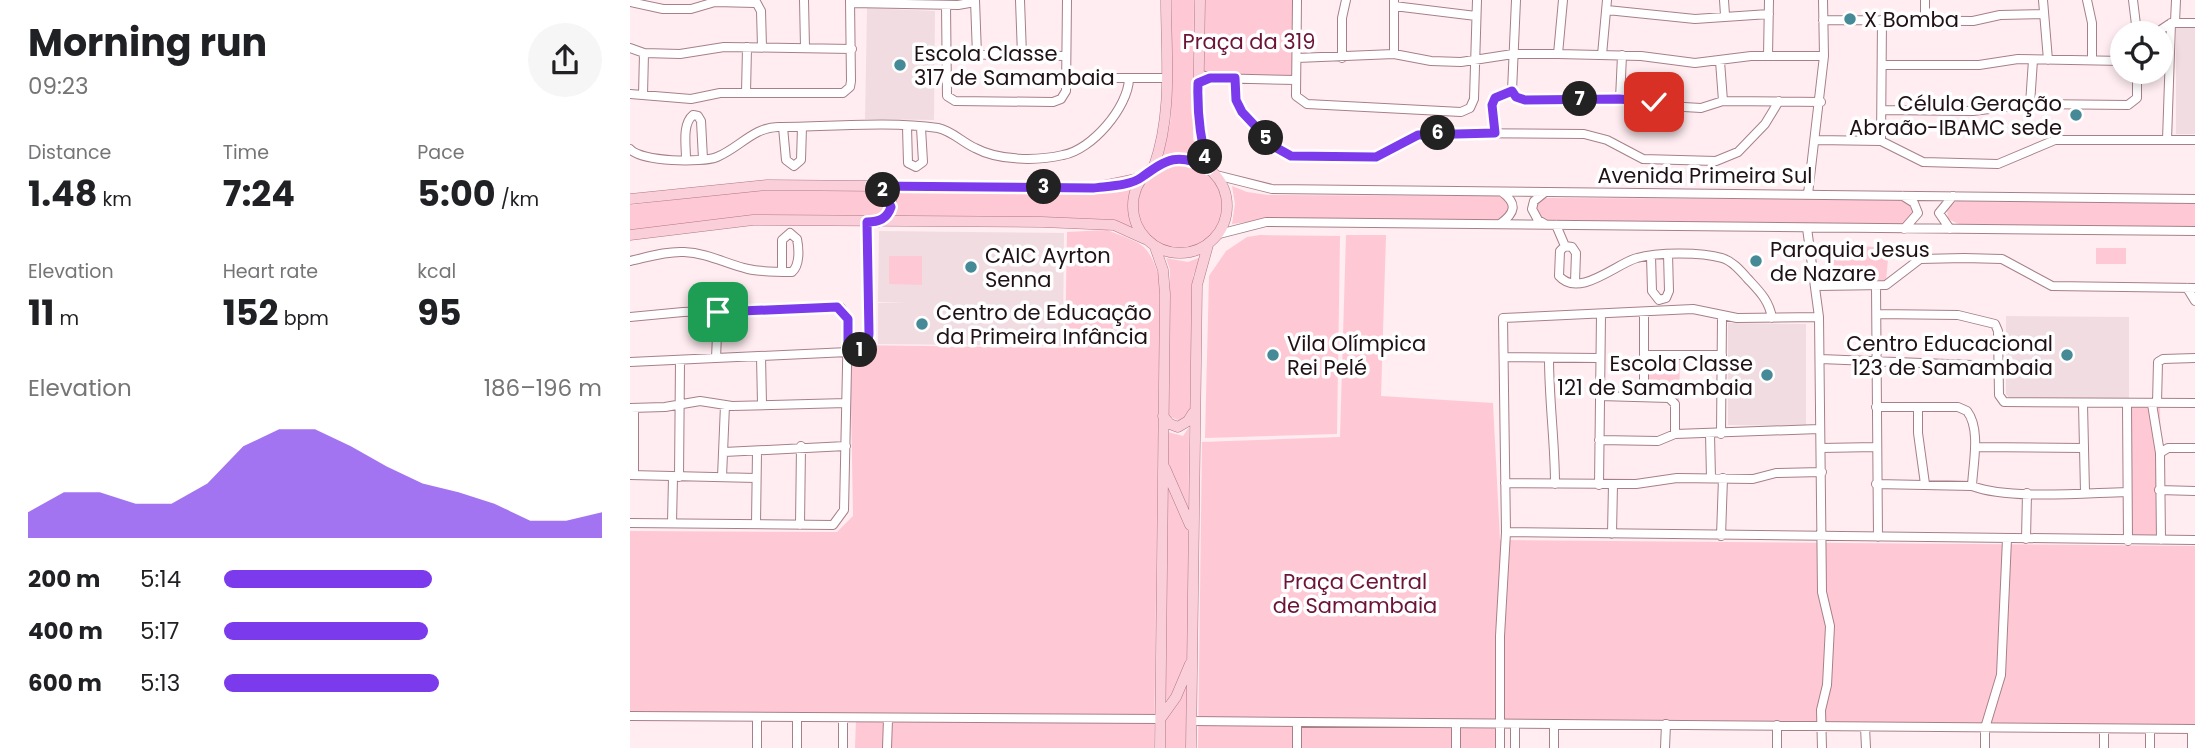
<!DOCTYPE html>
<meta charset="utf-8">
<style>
body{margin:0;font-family:Poppins,sans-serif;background:#f6f6f6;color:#202124;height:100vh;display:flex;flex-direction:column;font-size:26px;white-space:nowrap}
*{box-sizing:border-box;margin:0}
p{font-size:23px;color:#757577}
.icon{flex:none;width:38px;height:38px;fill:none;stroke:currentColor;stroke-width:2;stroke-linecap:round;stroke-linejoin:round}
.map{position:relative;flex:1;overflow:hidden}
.drawer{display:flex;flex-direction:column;background:#fff;width:630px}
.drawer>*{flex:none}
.tools{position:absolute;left:1480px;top:21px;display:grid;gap:14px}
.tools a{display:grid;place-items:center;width:63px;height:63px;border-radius:50%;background:#fff;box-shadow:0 4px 10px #0003;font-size:35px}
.pin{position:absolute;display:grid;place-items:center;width:60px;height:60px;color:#fff;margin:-30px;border-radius:14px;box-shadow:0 4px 10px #0006}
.km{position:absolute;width:35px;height:35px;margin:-18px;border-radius:50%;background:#222;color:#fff;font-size:19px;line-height:35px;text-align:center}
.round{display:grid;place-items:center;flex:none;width:74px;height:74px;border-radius:37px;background:#f6f6f6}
.summary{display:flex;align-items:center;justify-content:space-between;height:119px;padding:0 28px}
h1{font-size:38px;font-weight:700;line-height:52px}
.stats{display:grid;grid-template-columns:repeat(3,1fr);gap:10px;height:119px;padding:7px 28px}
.stats div{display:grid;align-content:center}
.stats b{font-size:35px;font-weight:700}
.stats small{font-size:19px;font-weight:400}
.stats p{font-size:19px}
.chart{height:196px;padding:14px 28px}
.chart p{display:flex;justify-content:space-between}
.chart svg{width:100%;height:126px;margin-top:7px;fill:#7c3aed;opacity:.7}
ul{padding:0 28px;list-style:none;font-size:23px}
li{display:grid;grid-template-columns:112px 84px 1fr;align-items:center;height:52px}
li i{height:18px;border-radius:9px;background:#7c3aed}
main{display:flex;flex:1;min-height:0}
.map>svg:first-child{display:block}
</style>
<main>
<section class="drawer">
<div class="summary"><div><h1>Morning run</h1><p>09:23</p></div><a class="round"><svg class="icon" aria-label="share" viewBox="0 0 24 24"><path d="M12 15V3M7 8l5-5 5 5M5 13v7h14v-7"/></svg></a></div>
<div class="stats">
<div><p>Distance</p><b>1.48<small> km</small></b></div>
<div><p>Time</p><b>7:24</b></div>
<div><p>Pace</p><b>5:00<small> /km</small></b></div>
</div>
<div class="stats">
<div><p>Elevation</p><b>11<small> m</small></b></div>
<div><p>Heart rate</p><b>152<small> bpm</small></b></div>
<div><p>kcal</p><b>95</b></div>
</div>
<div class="chart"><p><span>Elevation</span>186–196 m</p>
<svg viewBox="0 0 160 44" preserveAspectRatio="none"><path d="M0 44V35L10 28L20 28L30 32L40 32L50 25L60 12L70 6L80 6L90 12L100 19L110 25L120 28L130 32L140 38L150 38L160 35V44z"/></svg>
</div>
<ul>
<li><b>200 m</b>5:14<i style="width:55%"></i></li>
<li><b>400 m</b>5:17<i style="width:54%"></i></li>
<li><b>600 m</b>5:13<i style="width:57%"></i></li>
</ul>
</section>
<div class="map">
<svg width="1565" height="748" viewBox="0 0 1565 748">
<rect width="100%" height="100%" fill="#ffedf1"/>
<path fill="#f1dde1" d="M237,8L305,11L304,120L235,119Z
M1546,28H1565V134H1546Z
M249,231L434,233L433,346L248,344V303H277L248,302Z
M1376,316L1499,317V400L1379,398L1376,394Z
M1098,323L1176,324V426L1098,425Z"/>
<path fill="#ffc8d5" d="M542,0H564L563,139L570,155L546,152L533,155L541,119Z
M572,0H667L665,82L571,80Z
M508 207a42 42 0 1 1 84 0a42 42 0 1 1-84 0Z
M602,186L617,192L638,195L871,196L881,205L873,220H634L602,224L605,204Z
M502,189L498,210L503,228L477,220L265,219L267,209L262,192L458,194Z
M118,191H246L256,198V210L248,219L115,218L0,233V205Z
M915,198L1271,199L1283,207L1284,217L1277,223L1257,226L919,223L908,215L907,205Z
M1326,201L1565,203V229L1333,226L1318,219L1317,210Z
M477,230C513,244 518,242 530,280L524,748H225L226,720L0,718V531L207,532L223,516L220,345L435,348L437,232Z
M630,235L710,236L707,434L575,438L579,276L596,251L617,237Z
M716,235H756L751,396L863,403L870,540L1565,546V725L867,722L866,748H568L572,442L710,437Z
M1202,244L1259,248L1256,281L1200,277Z
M1466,248H1496V264H1466Z
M259,256H292V285L259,284Z
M571,257L563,276L560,411L552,422L539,416L540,270L536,258L558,262Z
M1018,358L1050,359L1049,405L1038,398L1016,397Z
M1530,405L1532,541L1498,540L1499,407Z
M559,427L557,748H535L538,432L553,436Z"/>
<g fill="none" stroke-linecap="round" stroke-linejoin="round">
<g stroke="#a68089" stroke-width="10">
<path id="minor" d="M125,0L131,11L132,47
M174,0L175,47
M345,0L347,55
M390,0L392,55
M667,0L666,96L677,104L831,112L840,108L844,99L847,0
M886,0L882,91L891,99H1008L1037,106L1071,108L1093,101L1191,102
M1094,0L1095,15
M1413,0L1418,60
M1457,0L1462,23V60
M1503,0L1507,33
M0,2L33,9H61L85,2L125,3
M221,3L328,5L345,2
M316,5L317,96L325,101L423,102L431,99L436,91L437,0
M764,6L846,16
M977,10L1065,19L1139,14
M1193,20L1343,21L1370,15L1412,14
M1295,21V0
M1545,22L1546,0
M1526,33L1541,23H1565
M0,48L14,53L50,54L94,47L222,49
M315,54L436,56
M764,54V0
M928,54L933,0
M972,55L977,0
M1138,56L1139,0
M667,58L764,54L801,61L831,62L883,54H928L1011,56L1065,63L1121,56H1194
M712,58V18L716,0
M1090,61L1093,101
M1252,65H1349L1388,59L1493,61
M569,74L580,78L666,80
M436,78H536
M605,78L608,105L612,112L645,147L661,156L746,157L788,135L804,133L954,134L977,140L1013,159L1086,161L1108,152L1135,124L1149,101
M116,93L117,47
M0,94L61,99L90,93H213L220,87L221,81L220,0
M13,95L14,53
M990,99L992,55
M1400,104L1403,60
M1252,110L1343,111L1400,104L1498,105L1507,98V72
M153,127L156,160L164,166L171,160L172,127
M277,127L278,163L286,167L293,162L291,128
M865,133L862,105L865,98L882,91
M1187,140L1251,141L1293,162L1368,164L1425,140H1565
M1537,140L1541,23
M1251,141L1252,20
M0,149C11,162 72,163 87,157C109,148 124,127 148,127C200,127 256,121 308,128C322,131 332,142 345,148C369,161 407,161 433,155C462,150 498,107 499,79
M56,159C56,145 52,124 63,115L68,116L71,121L73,159
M586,175L642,189L1565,199
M914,193L904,201L902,209L908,220L915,224
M1178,194L1194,56L1193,0
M1273,196L1284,203L1288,213L1274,229
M870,224C885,213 888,204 872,192
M926,225L935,246
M1177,228L1189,317L1192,592L1200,626L1197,685L1191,710L1192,748
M1320,229L1309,213L1323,196
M589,234L636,222L1565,231
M1021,256L1022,291L1029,300L1036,298L1039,291L1038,254
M0,261C18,257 36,251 54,252C78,253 96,264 118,269C132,272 147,272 162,272C170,265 169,249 167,239L160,233L152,240V272
M945,282L946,253L942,247L935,246L930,251L929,276C949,299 987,263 1007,258C1027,252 1072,252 1092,258C1102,261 1110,270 1117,278C1129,291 1139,300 1142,318
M1186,286L1256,285L1290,259L1334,258L1372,259L1422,286L1565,288
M1246,286L1248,537
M1557,288L1565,301
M1247,314L1328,315L1365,324L1368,331L1369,395L1374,402L1565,403
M0,317L53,312L202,306L211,308L218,319L214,510L203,525L0,523
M1015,355H1092
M131,356L132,404
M874,357L969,358
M86,358L88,312
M919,358C919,401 925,442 925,484
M1190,359L1368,366
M0,362L218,352C232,351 238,349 239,334L237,222
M970,396L1039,398L1045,404V434
M1014,396V314
M1527,403L1528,362L1533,359L1565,358
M1453,404L1455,492
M1522,404L1530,453
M1497,405L1498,541
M1246,407H1328L1337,411C1351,429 1343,464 1342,486
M1288,407V433L1295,484
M0,408L35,407L70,401L102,406L216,403
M1080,434L1081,478
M1091,434L1092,316
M969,440L1028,441L1045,434L1189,429
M1345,447L1453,448
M1191,448L1246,447
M94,452L216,446
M0,475L126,478
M4,475V408
M49,477L50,361
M92,477L95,405
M875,483L1006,484L1047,478L1123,479L1146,473L1192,472
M1246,484L1342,486C1379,500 1454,493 1496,492
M969,485L971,315
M1529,490L1565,491
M42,523L43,477
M126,524L127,452
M170,525L171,446
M876,532L1565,540
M982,534L983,484
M1091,536L1093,478
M1396,539L1397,493
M1531,540L1530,453L1538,448H1565
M0,716L531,719
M561,721L1565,729
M924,725V748
M1147,725V748
M1235,727L1236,748
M1562,729V748
M127,748V717
M167,748V719
M213,748V718
M257,748L258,719
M667,748V723
M826,748V724
M870,748V636L876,532L873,318L1063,309L1107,318L1189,317
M885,748V724
M1035,748L1036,724
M1355,748V728L1371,675L1377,539
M1474,748V730
M1520,748V729"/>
</g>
<g stroke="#ad7885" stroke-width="11">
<path id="major" d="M570,0L568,119L578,168
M503 206a47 47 0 1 1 94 0a47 47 0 1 1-94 0Z
M524,166C543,113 536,55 536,0
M246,187L253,189L261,201L259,213L248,222
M0,199L137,185L463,188L511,178
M0,235L123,220L412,222L484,225L515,239
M525,247L533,270L535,294L530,748
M533,416L540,424L548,427L558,421L563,413
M535,468L560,525
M531,718L546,697L560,664
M561,748L567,285L578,245"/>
</g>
<use href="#minor" stroke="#fff" stroke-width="8"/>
<use href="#major" stroke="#fbcfda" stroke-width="10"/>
</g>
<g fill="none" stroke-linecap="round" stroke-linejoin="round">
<g stroke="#fff" stroke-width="14">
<path id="route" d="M88,312L207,307L218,319V352C232,351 238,349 239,334L237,222C249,222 257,219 261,207L253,190L242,186L463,188C478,186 500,186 512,177C537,159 548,152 578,168C570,139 567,113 568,83L580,78H605L606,100L612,112L645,147L661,156L746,157L788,135L865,133L862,105L865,98L882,91L886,97L895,100L989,99L1024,102"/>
</g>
<use href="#route" stroke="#7c3aed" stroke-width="9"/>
</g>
<g fill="#468a98" stroke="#fff" stroke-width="2.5">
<circle cx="1220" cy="19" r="7"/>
<circle cx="270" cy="65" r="7"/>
<circle cx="1446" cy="115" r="7"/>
<circle cx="1126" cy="261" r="7"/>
<circle cx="341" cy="267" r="7"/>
<circle cx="292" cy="324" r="7"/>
<circle cx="643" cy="355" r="7"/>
<circle cx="1437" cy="355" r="7"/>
<circle cx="1137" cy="375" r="7"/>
</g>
<g text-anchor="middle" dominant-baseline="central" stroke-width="7" stroke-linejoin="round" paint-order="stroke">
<g font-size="21" fill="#201115" stroke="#fff" text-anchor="start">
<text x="1234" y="19">X Bomba</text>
<text x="284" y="53">Escola Classe<tspan x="284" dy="24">317 de Samambaia</tspan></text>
<text x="1432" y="103" text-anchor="end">Célula Geração<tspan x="1432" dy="24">Abraão-IBAMC sede</tspan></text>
<text x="1140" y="249">Paroquia Jesus<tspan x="1140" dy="24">de Nazare</tspan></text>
<text x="355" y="255">CAIC Ayrton<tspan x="355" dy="24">Senna</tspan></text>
<text x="306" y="312">Centro de Educação<tspan x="306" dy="24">da Primeira Infância</tspan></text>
<text x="657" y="343">Vila Olímpica<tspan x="657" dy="24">Rei Pelé</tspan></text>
<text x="1423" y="343" text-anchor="end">Centro Educacional<tspan x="1423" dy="24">123 de Samambaia</tspan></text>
<text x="1123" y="363" text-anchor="end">Escola Classe<tspan x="1123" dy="24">121 de Samambaia</tspan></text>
</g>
<g font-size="21" fill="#6c1437" stroke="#fff">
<text x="619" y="41">Praça da 319</text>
<text x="725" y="581">Praça Central<tspan x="725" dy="24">de Samambaia</tspan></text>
</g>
<g font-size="21" fill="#201115" stroke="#fff">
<text x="1075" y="175">Avenida Primeira Sul</text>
</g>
</g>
</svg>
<div class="tools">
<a><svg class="icon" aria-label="locate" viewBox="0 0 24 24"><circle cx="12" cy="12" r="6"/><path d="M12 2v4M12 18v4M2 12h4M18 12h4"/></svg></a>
</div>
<div class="pin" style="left:88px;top:312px;background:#1e9e55"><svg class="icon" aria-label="arrive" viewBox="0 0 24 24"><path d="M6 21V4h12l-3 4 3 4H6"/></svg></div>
<div class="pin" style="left:1024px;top:102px;background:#d93025"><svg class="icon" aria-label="check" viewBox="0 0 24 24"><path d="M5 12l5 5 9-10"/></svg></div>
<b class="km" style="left:230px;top:350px">1</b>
<b class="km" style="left:253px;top:190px">2</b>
<b class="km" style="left:414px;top:187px">3</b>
<b class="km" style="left:575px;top:157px">4</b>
<b class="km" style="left:636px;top:138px">5</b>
<b class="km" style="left:808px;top:133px">6</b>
<b class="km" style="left:950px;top:99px">7</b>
</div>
</main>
